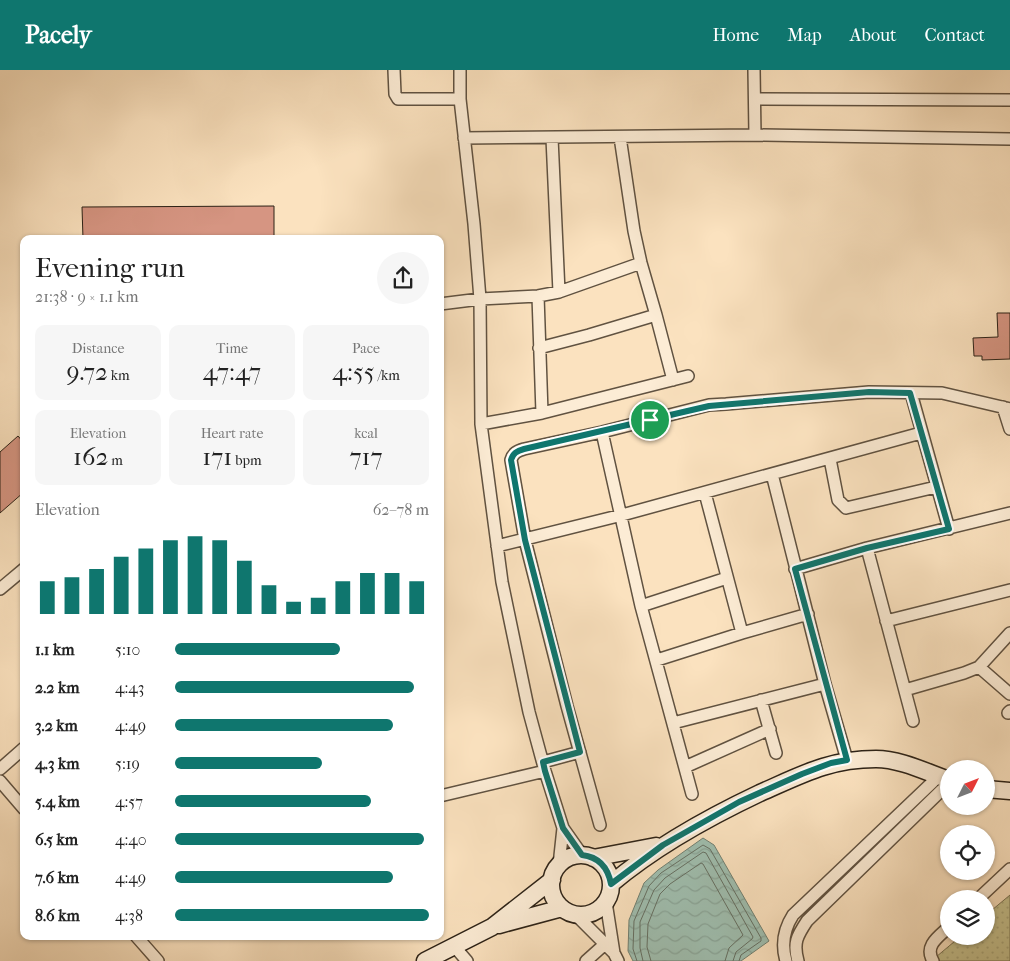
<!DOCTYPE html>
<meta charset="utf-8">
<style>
body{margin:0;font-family:"IM FELL French Canon",serif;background:#f6f6f6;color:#222;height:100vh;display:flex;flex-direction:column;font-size:19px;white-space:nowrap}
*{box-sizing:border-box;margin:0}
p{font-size:16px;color:#767676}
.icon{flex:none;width:28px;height:28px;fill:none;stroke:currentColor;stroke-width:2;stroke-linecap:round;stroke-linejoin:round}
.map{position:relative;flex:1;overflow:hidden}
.drawer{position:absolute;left:20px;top:165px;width:424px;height:705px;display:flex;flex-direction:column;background:#fff;border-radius:10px;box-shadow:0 1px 4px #0004}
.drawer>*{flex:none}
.needle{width:32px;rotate:48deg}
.controls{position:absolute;left:940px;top:690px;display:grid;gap:10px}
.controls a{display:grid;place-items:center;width:55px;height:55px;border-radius:50%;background:#fff;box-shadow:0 1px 4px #0004;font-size:25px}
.pin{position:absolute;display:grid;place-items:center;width:42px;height:42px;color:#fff;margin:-21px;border:2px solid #fff;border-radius:50%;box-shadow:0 1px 5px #0007}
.round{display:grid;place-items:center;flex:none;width:52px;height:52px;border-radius:26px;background:#f6f6f6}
.headline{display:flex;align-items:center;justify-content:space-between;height:85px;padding:0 15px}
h1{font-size:28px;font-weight:600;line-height:38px}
.stats{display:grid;grid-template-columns:repeat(3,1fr);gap:8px;height:85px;padding:5px 15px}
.stats div{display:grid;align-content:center;border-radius:10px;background:#f6f6f6;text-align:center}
.stats b{font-size:25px;font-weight:600}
.stats small{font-size:14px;font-weight:400}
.stats p{font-size:14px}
.chart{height:140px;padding:10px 15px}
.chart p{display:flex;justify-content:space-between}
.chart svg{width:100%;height:90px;margin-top:5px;stroke:#0f766e;stroke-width:6}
ul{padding:0 15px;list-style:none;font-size:16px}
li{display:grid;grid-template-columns:80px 60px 1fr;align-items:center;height:38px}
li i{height:12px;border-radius:6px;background:#0f766e}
header{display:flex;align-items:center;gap:30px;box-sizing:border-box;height:70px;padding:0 25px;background:#0f766e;color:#fff}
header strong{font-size:24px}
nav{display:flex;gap:28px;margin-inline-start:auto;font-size:18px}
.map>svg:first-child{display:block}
</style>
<header>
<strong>Pacely</strong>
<nav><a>Home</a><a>Map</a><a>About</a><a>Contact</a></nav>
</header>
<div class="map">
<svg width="1010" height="891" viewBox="0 0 1010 891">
<defs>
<pattern id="park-dots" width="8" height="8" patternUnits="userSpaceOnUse" patternTransform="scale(1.25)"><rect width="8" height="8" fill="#c5c18e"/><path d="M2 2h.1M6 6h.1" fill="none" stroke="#a9a67a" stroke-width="1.8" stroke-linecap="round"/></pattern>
<pattern id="water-waves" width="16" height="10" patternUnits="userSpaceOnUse" patternTransform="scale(1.25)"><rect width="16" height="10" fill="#9fbeaf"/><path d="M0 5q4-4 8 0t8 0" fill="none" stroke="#89a396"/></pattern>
</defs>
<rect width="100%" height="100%" fill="#fbe2bf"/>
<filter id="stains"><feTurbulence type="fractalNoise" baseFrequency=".004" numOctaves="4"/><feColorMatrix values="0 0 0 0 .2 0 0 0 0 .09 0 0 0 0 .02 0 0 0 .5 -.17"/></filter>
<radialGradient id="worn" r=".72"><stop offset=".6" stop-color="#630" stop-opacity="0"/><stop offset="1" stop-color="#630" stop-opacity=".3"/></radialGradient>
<path fill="url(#park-dots)" stroke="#787252" d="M1010,825V891H939L936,887L961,866H986V845Z"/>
<path fill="url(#water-waves)" stroke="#718072" d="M703,768L714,775L769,871L741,891H633L628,881L629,850L644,813L658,800Z"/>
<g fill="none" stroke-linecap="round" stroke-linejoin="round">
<path stroke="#667063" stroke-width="1" d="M637,891L633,879L634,851L649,816L661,803L703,775L710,779L761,868V871L741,885L739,891
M643,891L640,878V852L654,820L665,808L703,782L706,783L753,867L752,869L736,882L733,891
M651,891L647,877L648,854L660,824L670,814L701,793L703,794L743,865L729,878L725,891"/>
</g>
<path fill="#d69582" stroke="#2c2217" d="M274,136V169H83L82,137Z
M997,243H1010V289L982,290V286H974L973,268L998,267Z
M18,366L24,373V422L0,443V382Z"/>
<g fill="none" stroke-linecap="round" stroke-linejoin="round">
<g stroke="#605241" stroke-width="14">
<path id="minor" d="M394,0L395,24L398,29H460
M460,0V29L474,154L480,229L481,354L502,512L529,642L545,701L563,758L582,785
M754,0L755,65
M755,29L1010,30
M620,67L634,161L641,193L656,245L673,310
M464,68L755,65L1010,69
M552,68L559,222
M538,226L542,343
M440,234L480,229L538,226L559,222L641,193
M539,278L589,265L656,245
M911,323L949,459
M1003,337L1010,359
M481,354L542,343L688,306
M602,362L641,536L692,724
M830,389L838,430L846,438L936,417
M772,404L825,614L847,690
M705,423L742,563
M497,476L622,445L921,363
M867,478L913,651
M795,499L867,478L1010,443
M0,519L24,499
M641,536L727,508
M886,551L1010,520
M657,590L742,563L808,544
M979,597L1010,624
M905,620L964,603L979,597L1010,563
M761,630L776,683
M1008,643L1010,641
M673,653L825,614
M543,692L580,682
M685,697L770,659
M0,699L24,678
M0,711L24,739
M440,726L545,701
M600,755L567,636L525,470L511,390C513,383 517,381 524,379L602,362L709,335L726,334L869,322L942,323L1010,339
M559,795L563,758
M978,829L1010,799
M606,832L614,883L618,891
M576,845L614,883
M136,866L158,891
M454,876L467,891
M586,891L605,874
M786,891C781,874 784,859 793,845L939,706
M798,891C793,873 797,866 807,851L949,713
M933,891C924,876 938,867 949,857"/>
</g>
<g stroke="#2c2217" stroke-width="19">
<path id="secondary" d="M986,719L1010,721
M551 815a30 30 0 1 1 60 0a30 30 0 1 1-60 0Z
M593,788L656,776
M611,814C656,776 707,748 760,723C801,705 829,689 876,689C900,689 926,702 949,710
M499,855L562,838
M425,891L492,857L552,810"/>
</g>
<use href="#minor" stroke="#fcecd5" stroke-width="11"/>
<use href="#secondary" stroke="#fcecd5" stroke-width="16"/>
</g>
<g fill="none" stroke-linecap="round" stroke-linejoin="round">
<g stroke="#fff" stroke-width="10">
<path id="route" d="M869,322L910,323L949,459L867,478L795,499L847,690L831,693L802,704L739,732L663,775L611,814C608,798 599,787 582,785L563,758L545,701L543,692L580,682L525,470L511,390C513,383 517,381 524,379L709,336Z"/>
</g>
<use href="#route" stroke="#0f766e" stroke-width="6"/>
</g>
<rect width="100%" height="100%" filter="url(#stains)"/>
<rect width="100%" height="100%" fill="url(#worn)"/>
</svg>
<div class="controls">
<a><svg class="needle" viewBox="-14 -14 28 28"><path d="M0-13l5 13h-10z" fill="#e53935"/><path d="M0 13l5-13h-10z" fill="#767676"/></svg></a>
<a><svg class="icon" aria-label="locate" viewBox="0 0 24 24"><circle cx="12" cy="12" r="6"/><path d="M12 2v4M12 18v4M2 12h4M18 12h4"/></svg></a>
<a><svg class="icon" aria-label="layers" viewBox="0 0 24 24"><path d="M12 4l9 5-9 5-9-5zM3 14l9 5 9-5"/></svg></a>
</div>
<div class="pin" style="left:650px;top:350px;background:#1e9e55"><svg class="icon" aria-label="arrive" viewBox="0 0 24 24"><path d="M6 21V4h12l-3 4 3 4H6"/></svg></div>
<section class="drawer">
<div class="headline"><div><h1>Evening run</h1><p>21:38 · 9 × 1.1 km</p></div><a class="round"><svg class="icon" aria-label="share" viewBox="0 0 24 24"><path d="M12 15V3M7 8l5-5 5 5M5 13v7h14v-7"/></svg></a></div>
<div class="stats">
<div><p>Distance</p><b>9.72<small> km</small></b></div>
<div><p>Time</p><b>47:47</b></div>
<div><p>Pace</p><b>4:55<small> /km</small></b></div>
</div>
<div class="stats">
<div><p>Elevation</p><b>162<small> m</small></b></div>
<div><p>Heart rate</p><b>171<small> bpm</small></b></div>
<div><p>kcal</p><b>717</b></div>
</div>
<div class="chart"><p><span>Elevation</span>62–78 m</p>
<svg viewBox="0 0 160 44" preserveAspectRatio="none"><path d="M5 44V28M15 44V26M25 44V22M35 44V16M45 44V12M55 44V8M65 44V6M75 44V8M85 44V18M95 44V30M105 44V38M115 44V36M125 44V28M135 44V24M145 44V24M155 44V28"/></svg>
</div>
<ul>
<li><b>1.1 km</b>5:10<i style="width:65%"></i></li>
<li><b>2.2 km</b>4:43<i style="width:94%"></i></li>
<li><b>3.2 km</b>4:49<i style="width:86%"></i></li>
<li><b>4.3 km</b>5:19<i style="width:58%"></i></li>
<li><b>5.4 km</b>4:57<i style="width:77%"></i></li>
<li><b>6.5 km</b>4:40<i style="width:98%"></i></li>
<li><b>7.6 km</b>4:49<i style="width:86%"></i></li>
<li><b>8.6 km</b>4:38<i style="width:100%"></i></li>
</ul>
</section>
</div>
